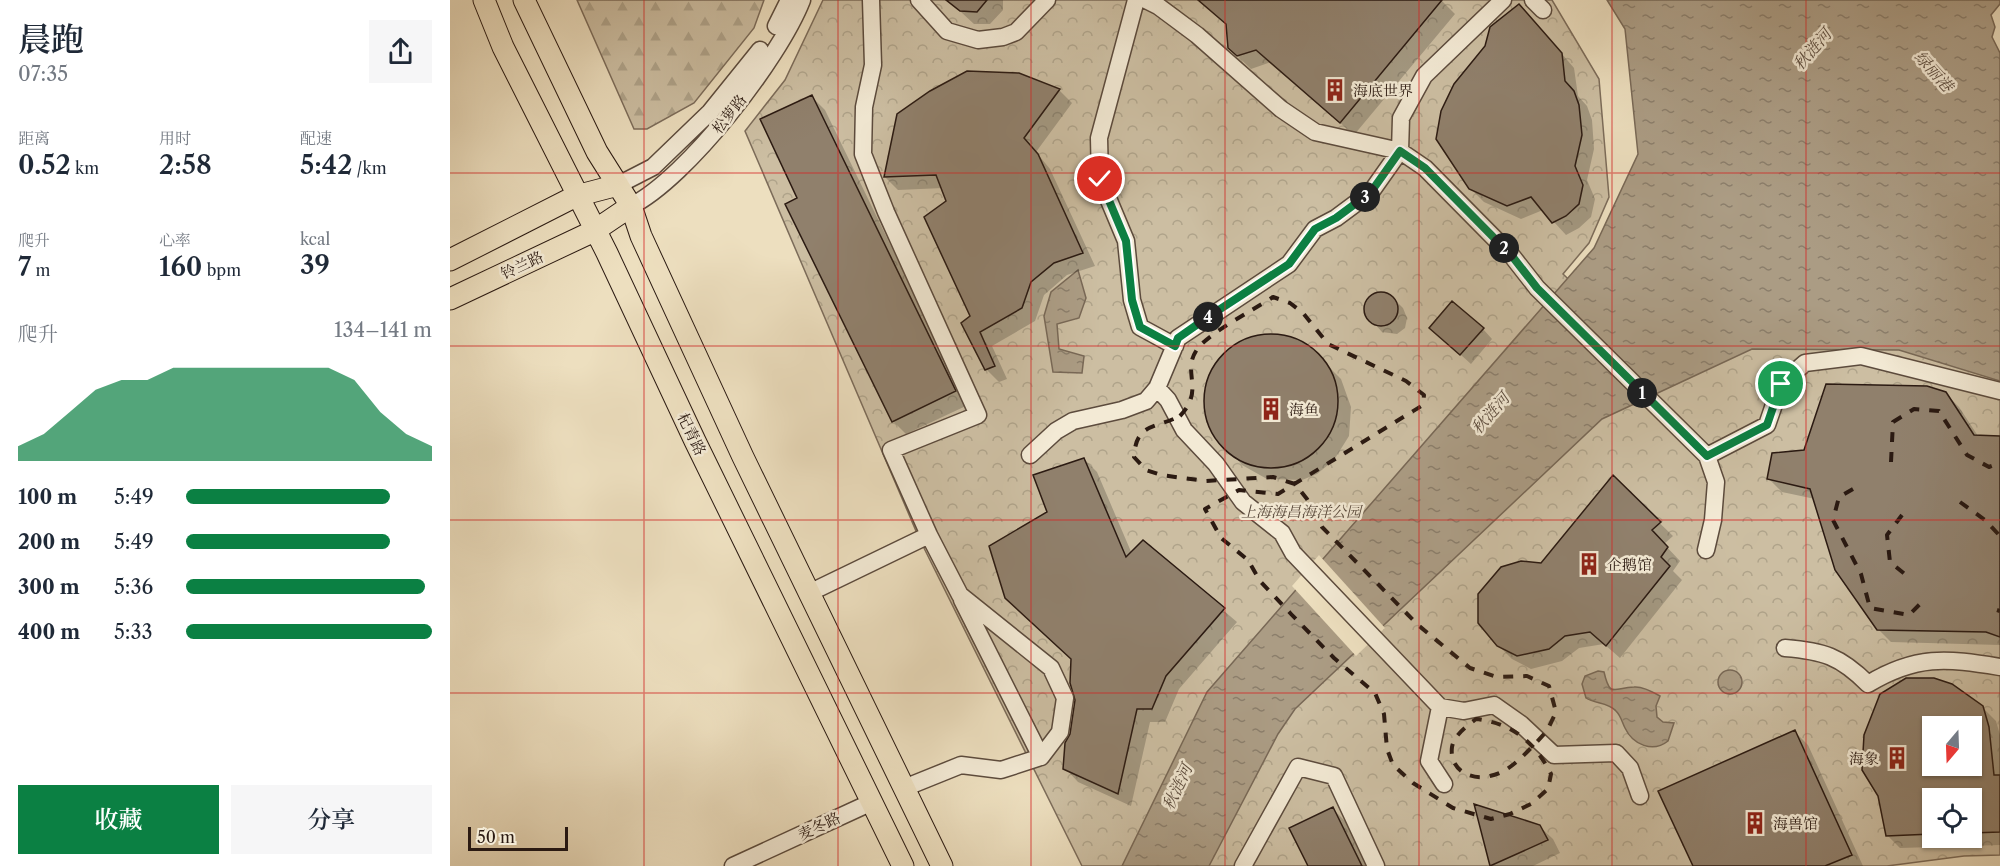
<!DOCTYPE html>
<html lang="zh">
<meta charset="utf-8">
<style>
body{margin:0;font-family:"Libre Caslon Text","Noto Serif SC",serif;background:#f6f6f7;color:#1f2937;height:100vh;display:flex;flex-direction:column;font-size:22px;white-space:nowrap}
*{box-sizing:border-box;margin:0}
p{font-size:20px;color:#747a83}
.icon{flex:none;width:33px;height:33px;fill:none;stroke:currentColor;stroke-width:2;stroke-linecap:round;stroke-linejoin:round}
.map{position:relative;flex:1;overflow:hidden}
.drawer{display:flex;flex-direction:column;background:#fff;width:450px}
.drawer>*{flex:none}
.needle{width:39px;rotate:199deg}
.buttons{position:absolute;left:1472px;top:716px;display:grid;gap:12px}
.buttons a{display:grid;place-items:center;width:60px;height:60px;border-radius:0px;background:#fff;box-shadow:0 2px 4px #0004;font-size:30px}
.scale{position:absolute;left:18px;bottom:15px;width:100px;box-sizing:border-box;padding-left:6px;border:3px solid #2b1a12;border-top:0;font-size:16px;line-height:21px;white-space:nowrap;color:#2b1a12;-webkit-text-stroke:4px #f3ead5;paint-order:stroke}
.pin{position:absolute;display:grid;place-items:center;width:51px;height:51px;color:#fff;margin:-26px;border:3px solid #fff;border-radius:50%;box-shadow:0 2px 6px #0007}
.km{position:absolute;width:30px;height:30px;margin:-15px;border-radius:50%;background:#222;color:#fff;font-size:16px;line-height:30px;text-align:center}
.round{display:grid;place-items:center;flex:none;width:63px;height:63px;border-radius:0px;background:#f6f6f7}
.overview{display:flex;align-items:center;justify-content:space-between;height:102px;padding:0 18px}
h1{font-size:33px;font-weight:600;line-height:45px}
.figures{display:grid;grid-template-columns:repeat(3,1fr);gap:9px;height:102px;padding:6px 18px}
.figures div{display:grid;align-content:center}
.figures b{font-size:26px;font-weight:600}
.figures small{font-size:16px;font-weight:400}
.figures p{font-size:16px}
.chart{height:168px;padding:12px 18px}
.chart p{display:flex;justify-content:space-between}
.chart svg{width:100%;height:108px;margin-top:6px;fill:#0b8043;opacity:.7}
.action{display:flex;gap:12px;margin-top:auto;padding:12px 18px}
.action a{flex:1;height:69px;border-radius:0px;background:#0b8043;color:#fff;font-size:24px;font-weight:600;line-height:69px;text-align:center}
.action a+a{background:#f6f6f7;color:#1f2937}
ul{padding:0 18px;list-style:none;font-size:20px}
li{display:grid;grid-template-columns:96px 72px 1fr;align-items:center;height:45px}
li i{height:15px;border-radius:8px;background:#0b8043}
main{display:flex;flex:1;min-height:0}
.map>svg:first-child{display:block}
</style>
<main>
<section class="drawer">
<div class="overview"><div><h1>晨跑</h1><p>07:35</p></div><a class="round"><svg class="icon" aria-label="share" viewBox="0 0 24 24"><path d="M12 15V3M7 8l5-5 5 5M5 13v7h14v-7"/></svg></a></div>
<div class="figures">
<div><p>距离</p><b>0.52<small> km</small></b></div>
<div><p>用时</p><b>2:58</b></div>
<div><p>配速</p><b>5:42<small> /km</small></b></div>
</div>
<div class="figures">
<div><p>爬升</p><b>7<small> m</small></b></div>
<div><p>心率</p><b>160<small> bpm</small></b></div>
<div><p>kcal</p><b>39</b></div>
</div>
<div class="chart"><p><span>爬升</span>134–141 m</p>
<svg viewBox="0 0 160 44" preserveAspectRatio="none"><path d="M0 44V38L10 33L20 24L30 15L40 11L50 11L60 6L70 6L80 6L90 6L100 6L110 6L120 6L130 11L140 24L150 33L160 38V44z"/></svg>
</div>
<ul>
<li><b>100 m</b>5:49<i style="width:83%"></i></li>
<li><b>200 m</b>5:49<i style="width:83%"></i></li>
<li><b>300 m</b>5:36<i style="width:97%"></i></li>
<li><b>400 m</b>5:33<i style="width:100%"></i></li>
</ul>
<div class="action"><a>收藏</a><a>分享</a></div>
</section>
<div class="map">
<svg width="1550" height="866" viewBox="0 0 1550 866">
<defs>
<pattern id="forest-firs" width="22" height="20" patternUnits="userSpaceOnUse" patternTransform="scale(1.5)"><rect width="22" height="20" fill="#ccbea2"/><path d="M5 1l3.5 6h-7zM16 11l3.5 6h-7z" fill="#afa38a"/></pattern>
<pattern id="park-crowns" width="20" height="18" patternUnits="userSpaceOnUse" patternTransform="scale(1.5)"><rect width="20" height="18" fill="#ccbea2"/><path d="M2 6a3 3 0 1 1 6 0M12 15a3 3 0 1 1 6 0" fill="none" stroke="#afa38a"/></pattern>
<pattern id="water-ripples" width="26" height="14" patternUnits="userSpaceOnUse" patternTransform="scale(1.5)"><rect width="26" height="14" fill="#ab9c84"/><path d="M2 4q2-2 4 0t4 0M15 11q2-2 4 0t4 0" fill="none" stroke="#8b7e6b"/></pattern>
</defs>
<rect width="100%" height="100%" fill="#eddfbf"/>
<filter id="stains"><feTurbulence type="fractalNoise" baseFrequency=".00333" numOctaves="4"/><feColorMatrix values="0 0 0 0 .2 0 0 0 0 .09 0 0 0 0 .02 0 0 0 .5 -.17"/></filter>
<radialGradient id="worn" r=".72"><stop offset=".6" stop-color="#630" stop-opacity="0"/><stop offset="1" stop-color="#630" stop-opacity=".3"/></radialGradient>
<path fill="url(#forest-firs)" stroke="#7c6c5a" stroke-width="1.5" d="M127,0H314L304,28L244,103L197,129H184Z"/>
<path fill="url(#park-crowns)" stroke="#7c6c5a" stroke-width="1.5" fill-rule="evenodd" d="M373,0H1102L1149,79L1159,197L1139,243L1113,274L1211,368L1306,333L1394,334L1550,374V855L1514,856L1437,866H632L469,538L295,131L335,80ZM1482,726H1521V765H1482ZM1482,798H1521V837H1482Z"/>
<path fill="url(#water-ripples)" stroke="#786856" stroke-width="1.5" d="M1157,0H1550V4L1541,15L1545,27L1542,37L1550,53V381L1449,350L1302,349L1152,419L845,709L828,734L759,866H672L757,692L1144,248L1188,154L1175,29Z
M628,270L636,298L629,318L607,324L609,349L634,356L632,373L603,372L594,316L601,292Z
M1268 682a12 12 0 1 1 24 0a12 12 0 1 1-24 0Z
M1148,671L1154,672C1160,698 1163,688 1184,687C1193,686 1203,692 1210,696L1206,706L1207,717L1213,722L1224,723L1218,741C1203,753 1183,745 1175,728C1172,722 1171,716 1166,711C1158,702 1145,704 1136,698L1132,684L1135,676Z"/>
<path fill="#eddfbf" d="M869,555L935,628L906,656L842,586Z"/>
<path fill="#0003" fill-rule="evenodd" d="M498,0H553V10L540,24H524Z
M749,0H991L1005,14L904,135L821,62L801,69L779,48L778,25Z
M1082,19L1124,68L1128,96L1137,106L1142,120L1144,149L1137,180L1145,199L1141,217L1129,228L1116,235L1093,210L1071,219L1034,202L1020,188Z
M609,90L622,103L586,152L600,169L645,266L617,275L594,295L585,321L542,346L557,379L549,382L536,369L493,188L448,190L435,177Z
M362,97L375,110L518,405L456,434L443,421L349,199Z
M928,293L943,298L953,308L957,318L955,328L947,334L932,332L915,313L919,298Z
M981,328L1033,329L1042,339L1021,364Z
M822,334L845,339L877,365L891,379L901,407L899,436L884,460L867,474L852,480L817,479L792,465L756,422L755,396L760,372L785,345L803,337Z
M1495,393L1509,407L1528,436L1550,438V645L1441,642L1428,629L1365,499L1332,492L1318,478L1355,452Z
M634,459L647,472L682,554L693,542L787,622L729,689L715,722H700L681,806L628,782L615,768L627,699L599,512Z
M1163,478L1223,536L1214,544L1230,561L1223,571L1232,580L1170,658L1154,644L1129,648L1112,661L1081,669L1062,659L1048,645L1092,564Z
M1532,707L1546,721L1550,735V845L1450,848L1437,835L1416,735ZM1482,726H1521V765H1482ZM1482,798H1521V837H1482Z
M1345,732L1358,745L1413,866H1244Z
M1026,806L1089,826L1103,839L1110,853L1083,866H1041Z
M883,809L896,822L918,866H859Z"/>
<path fill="#90806c" stroke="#2b1a12" stroke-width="1.5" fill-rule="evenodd" d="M496,0H537L527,12L510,11Z
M748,0H992L890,123L806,50L787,56L778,48L776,24Z
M1069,4L1112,53L1115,81L1124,91L1129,105L1132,135L1125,166L1133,185L1129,204L1116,216L1102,223L1081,197L1057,206L1019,189L986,139L991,111L1004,84L1035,46L1040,27Z
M517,71L569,73L610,89L574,138L588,154L633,253L604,263L581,282L572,308L530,332L545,366L535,370L511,323L520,316L474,217L496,201L486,175L434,177L447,114L480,91Z
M362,95L506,391L442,422L335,204L347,198L310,119Z
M914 309a17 17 0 1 1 34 0a17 17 0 1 1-34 0Z
M1002,301L1034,328L1010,355L979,328Z
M754 401a67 67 0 1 1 134 0a67 67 0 1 1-134 0Z
M1376,384L1477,386L1496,392L1524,435L1550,436V637L1536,632L1427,630L1385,570L1360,489L1317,479L1322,453L1354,450Z
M634,458L676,557L693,540L775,608L716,676L702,709H687L668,794L613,769L615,743L620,734L625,700L620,683L621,659L555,598L539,546L597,512L583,475Z
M1163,475L1211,522L1202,530L1218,547L1211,557L1220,566L1156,646L1140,632L1115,636L1099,649L1067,656L1047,646L1028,623V594L1051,567L1071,561L1091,563Z
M1456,678H1484L1502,684L1533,706L1539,727L1544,775H1550V832L1521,833V798H1482V834L1436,836L1428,796L1412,770L1414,735L1430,694ZM1482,726H1521V765H1482Z
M1345,730L1402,855L1375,866H1243L1208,791Z
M1024,804L1090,825L1098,840L1040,866Z
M883,807L912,866H858L839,828Z"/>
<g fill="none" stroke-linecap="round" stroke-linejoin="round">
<g stroke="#5c4b3d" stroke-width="19">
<path id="minor" d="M421,0L423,65L414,107L413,154L436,212L528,415L441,450L479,535
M469,0L497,31L528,40L553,37L566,32L597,0
M686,0L649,138L650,179L676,241L682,300L690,327L725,346
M696,0L708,6L747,35L831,109L865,132L950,151L975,168L1062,256L1087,288L1257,456L1266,482L1263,520L1256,550
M1083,0L1093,10
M326,26L339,0
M168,185L203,167L260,112L310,50
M181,206C237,178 329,59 352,0
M707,388L718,400L734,430L766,464L793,502L832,533L843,553L990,707
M580,455L606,431L623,421L672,410L696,401L707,388L728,338L839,264L865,229L886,218L921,192L950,151L951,118L974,76L1053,0
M1257,456L1317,425L1331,384L1355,363L1411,356L1550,391
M359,593L479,535L510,595L601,668L615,698L610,732L591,757L551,770L511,765L454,788
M512,600L591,757
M1335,648C1373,651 1390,656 1418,684C1466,655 1496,658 1550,667
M994,784L979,761L990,707L1014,711L1044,705L1071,724L1104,755L1166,753L1180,768L1190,796
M283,866L422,802
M793,866L848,767L884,776L926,866"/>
</g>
<g stroke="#2b1a12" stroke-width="23">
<path id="major" d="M34,0L53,47L157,253L245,441L453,866
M74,0L147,152L181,206L191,236L293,457L492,866
M0,260L126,196L168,185
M0,299L144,231L181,206"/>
</g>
<use href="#minor" stroke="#f3ead5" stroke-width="16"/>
<use href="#major" stroke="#eddfbf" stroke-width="21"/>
<path stroke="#2b1a12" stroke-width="4" stroke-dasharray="10 10" stroke-linecap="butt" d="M730,416C755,390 732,373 746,351C755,335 805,309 823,297L840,303L853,313L878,344L956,381L974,395L973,405L828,494L789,490L755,509L771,538L798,560L810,581L841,614L884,658L925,693L934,714L937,749L943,765L963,783L1003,808L1041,819L1060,814L1081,804L1098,789L1101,774C1085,742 1062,723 1026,719C1017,726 1004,735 1002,747C999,770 1021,781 1040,776C1057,773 1070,759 1082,747L1083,746L1097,731L1106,712L1099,686L1077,676L1047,677L1020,668L968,625L872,527L857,499L845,484L823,477L755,481L711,475L696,470L684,457C686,423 704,429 730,416
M1441,462L1443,422L1464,409L1489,411L1517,455L1539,467L1550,463
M1403,489L1389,497L1383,520L1411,574L1420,608L1459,615L1472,602
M1510,502L1535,520L1550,536
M1452,515L1437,535L1440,562L1456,575
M1547,610L1550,611"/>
</g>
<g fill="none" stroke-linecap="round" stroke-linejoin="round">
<g stroke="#fff" stroke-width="12">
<path id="route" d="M650,179L676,241L682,300L690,327L725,346L728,338L755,319L839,264L865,229L886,218L921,192L950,151L975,168L1062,256L1087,288L1257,456L1317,425L1331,384"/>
</g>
<use href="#route" stroke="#0b8043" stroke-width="8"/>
</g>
<path fill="none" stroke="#d62828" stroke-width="1.5" stroke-opacity="0.55" d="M194,0V866M388,0V866M581,0V866M775,0V866M969,0V866M1162,0V866M1356,0V866M0,173H1550M0,346H1550M0,520H1550M0,693H1550"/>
<defs>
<g id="building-bare" transform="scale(1.8)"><path d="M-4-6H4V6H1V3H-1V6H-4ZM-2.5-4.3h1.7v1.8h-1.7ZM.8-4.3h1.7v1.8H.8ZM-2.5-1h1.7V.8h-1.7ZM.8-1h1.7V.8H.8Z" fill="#8f2418" stroke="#f3ead5" stroke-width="2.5" paint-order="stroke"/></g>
</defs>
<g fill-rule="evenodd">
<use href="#building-bare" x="885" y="90"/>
<use href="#building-bare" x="821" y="409"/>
<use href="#building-bare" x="1139" y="564"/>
<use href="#building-bare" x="1447" y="758"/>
<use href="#building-bare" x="1305" y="823"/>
</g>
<g text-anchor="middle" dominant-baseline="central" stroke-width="5" stroke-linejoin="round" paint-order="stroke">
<g font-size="15" fill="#2b1a12" stroke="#f3ead5" text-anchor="start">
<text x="903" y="90">海底世界</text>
<text x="839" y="409">海鱼</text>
<text x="1157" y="564">企鹅馆</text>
<text x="1429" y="758" text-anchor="end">海象</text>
<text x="1323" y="823">海兽馆</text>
</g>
<g font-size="15" fill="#2b1a12" stroke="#f3ead5">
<text transform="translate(279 114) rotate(-52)">松萝路</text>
<text transform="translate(72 265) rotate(-25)">铃兰路</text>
<text transform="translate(242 434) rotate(64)">杞青路</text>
<text transform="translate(369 826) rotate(-25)">麦冬路</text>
</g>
<g font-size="15" font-style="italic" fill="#5b4b3d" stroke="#f3ead5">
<text x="851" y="511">上海海昌海洋公园</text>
</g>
<g font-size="16" font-style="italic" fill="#5e4e40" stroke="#f3ead5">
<text transform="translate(1362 49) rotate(-49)">秋涟河</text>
<text transform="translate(1484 71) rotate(48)">绿丽港</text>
<text transform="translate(1040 413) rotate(-49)">秋涟河</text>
<text transform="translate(727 787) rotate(-65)">秋涟河</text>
</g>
</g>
<rect width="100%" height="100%" filter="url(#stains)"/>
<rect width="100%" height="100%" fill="url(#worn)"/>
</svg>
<div class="buttons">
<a><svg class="needle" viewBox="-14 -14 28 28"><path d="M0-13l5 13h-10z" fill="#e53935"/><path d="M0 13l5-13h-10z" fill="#747a83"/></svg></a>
<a><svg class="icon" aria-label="locate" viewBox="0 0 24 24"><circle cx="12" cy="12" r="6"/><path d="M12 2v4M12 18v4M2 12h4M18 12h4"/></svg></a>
</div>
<div class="scale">50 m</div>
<div class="pin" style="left:1331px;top:384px;background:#1e9e55"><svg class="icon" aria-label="arrive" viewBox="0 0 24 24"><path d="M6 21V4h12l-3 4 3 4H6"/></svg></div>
<div class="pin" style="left:650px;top:179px;background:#d93025"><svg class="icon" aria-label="check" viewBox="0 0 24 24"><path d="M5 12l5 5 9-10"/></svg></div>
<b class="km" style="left:1192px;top:393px">1</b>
<b class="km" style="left:1054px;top:248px">2</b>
<b class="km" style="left:915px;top:197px">3</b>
<b class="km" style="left:758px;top:317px">4</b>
</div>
</main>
